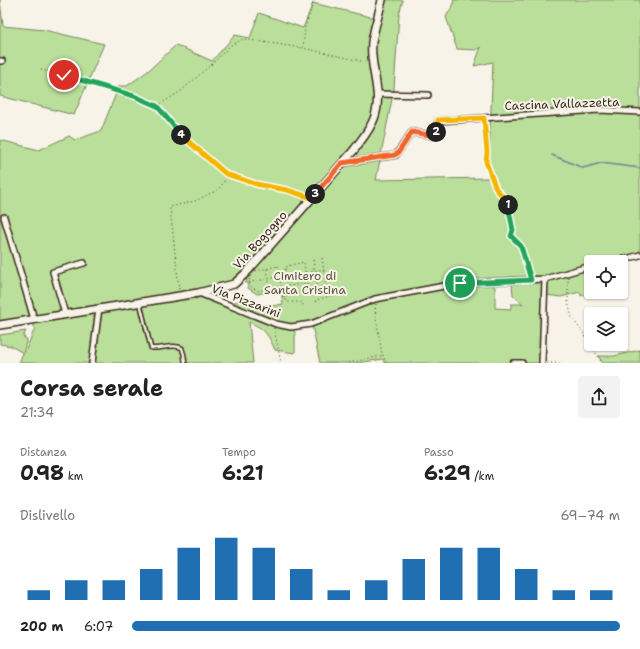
<!DOCTYPE html>
<html lang="it">
<meta charset="utf-8">
<style>
body{margin:0;font-family:"Shantell Sans",sans-serif;background:#f2f2f2;color:#222;height:100vh;display:flex;flex-direction:column;font-size:15px;white-space:nowrap}
*{box-sizing:border-box;margin:0}
p{font-size:13px;color:#767676}
.icon{flex:none;width:22px;height:22px;fill:none;stroke:currentColor;stroke-width:2;stroke-linecap:round;stroke-linejoin:round}
.map{position:relative;height:363px;overflow:hidden}
.drawer{display:flex;flex-direction:column;background:#fff;flex:1}
.drawer>*{flex:none}
.fabs{position:absolute;left:584px;top:255px;display:grid;gap:8px}
.fabs a{display:grid;place-items:center;width:44px;height:44px;border-radius:4px;background:#fff;box-shadow:0 1px 3px #0004;font-size:20px}
.pin{position:absolute;display:grid;place-items:center;width:34px;height:34px;color:#fff;margin:-17px;border:2px solid #fff;border-radius:50%;box-shadow:0 1px 4px #0007}
.km{position:absolute;width:20px;height:20px;margin:-10px;border-radius:50%;background:#222;color:#fff;font-size:11px;line-height:20px;text-align:center}
.round{display:grid;place-items:center;flex:none;width:42px;height:42px;border-radius:4px;background:#f2f2f2}
.head{display:flex;align-items:center;justify-content:space-between;height:68px;padding:0 20px}
h1{font-size:22px;font-weight:700;line-height:30px}
.figures{display:grid;grid-template-columns:repeat(3,1fr);gap:6px;height:68px;padding:4px 20px}
.figures div{display:grid;align-content:center}
.figures b{font-size:20px;font-weight:700}
.figures small{font-size:11px;font-weight:400}
.figures p{font-size:11px}
.chart{height:112px;padding:8px 20px}
.chart p{display:flex;justify-content:space-between}
.chart svg{width:100%;height:72px;margin-top:4px;stroke:#1f6fb2;stroke-width:6}
ul{padding:0 20px;list-style:none;font-size:13px}
li{display:grid;grid-template-columns:64px 48px 1fr;align-items:center;height:30px}
li i{height:10px;border-radius:5px;background:#1f6fb2}
.map>svg:first-child{display:block}
</style>
<div class="map">
<svg width="640" height="363" viewBox="0 0 640 363">
<rect width="100%" height="100%" fill="#f7f3e8"/>
<filter id="ink" filterUnits="userSpaceOnUse"><feTurbulence type="fractalNoise" baseFrequency=".025" numOctaves="2"/><feDisplacementMap in="SourceGraphic" scale="8" xChannelSelector="R" yChannelSelector="G"/><feConvolveMatrix kernelMatrix="1 2 1 2 8 2 1 2 1" color-interpolation-filters="sRGB"/></filter>
<g filter="url(#ink)">
<path fill="#b9df9a" stroke="#7a845c" d="M0,0L3,26L44,30L104,44L74,115L0,96Z
M385,0H403L399,14L394,89L376,180L488,178L493,62L474,66L481,47L476,50L457,49L446,17L454,3L453,0H640V254L626,258L609,259L597,262H591V264L545,278L460,282L375,298L309,323L290,325L278,323L227,303L242,301L250,304V310L283,304L281,290L257,294L248,288L246,277L354,153L380,104L375,48L379,24Z
M313,3L375,18L374,110L366,130L312,198L278,231L234,280L223,286L26,317L0,322V140L39,150L69,136L75,140L101,131L119,86H127L148,71L176,45L212,61L235,35L250,38L259,13L303,28Z
M591,268V292H595L581,296L580,292L561,297L546,295L547,281Z
M543,282L540,363H385L383,359L358,363H320L312,325L371,302L425,291L460,286L493,284L494,287H495V308L511,309V304H523L513,295L512,284Z
M199,297L229,306L277,327L290,328L295,332V353L275,350C268,334 265,329 249,322L253,363H19L23,353L11,346L0,344V335L26,331L23,337L27,339L23,353L25,352L35,328L33,324L97,313L100,311L191,298L197,299Z
M640,350V363H603L598,356H614Z"/>
<g fill="none" stroke-linecap="round" stroke-linejoin="round">
<path stroke="#6f859a" stroke-width="1.5" d="M552,155L583,168L601,163L640,168"/>
<g stroke="#3b2a1e" stroke-width="5.5">
<path id="lane" d="M140,303L151,348C161,350 172,343 182,348L184,355L185,363"/>
</g>
<g stroke="#3b2a1e" stroke-width="8">
<path id="street" d="M0,61H2
M377,94L428,95
M343,163L396,155L412,132L435,136L438,121L599,110L640,112
M4,217L34,319
M606,262L626,259L640,255
M199,293L276,324L291,327L311,324L375,299L460,283L545,279L591,266
M65,314L53,272L84,263
M92,363L99,308
M513,363H522
M542,363L545,279"/>
</g>
<g stroke="#3b2a1e" stroke-width="10">
<path id="secondary" d="M0,325L198,293L234,284L246,273L354,150C362,139 371,129 375,116C383,92 369,67 372,42C374,28 379,14 382,0"/>
</g>
<path stroke="#3b2a1e" stroke-width="1" stroke-dasharray="1 3" stroke-linecap="butt" d="M314,0L305,28L303,48L365,62
M41,70L64,75L134,96L157,106L179,133L226,174L256,184L287,190L305,195
M157,106L181,91L212,64L231,45L243,39L303,48
M485,122L487,162L496,189L508,203L513,230L511,236L521,246L530,274
M322,258L326,287
M313,260L317,289
M278,266L281,287L258,291L250,286L249,278L255,271Z
M267,269L270,289
M286,274L285,268L287,267V266L304,262L308,291
M286,274L288,276L286,278L284,276Z
M288,276L324,269
M568,277V302L572,318L584,334L602,363
M286,278L287,285L289,286L307,283
M245,283L284,276
M179,289L170,207L195,201L211,193L217,191L224,182L226,174
M282,296L330,288V296L316,300L315,303
M284,296L287,302H302L303,305
M376,304L375,311L382,354
M274,328L281,363
M349,363L381,356L382,354L387,363
M547,363H563"/>
<use href="#lane" stroke="#f7f3e8" stroke-width="2.5"/>
<use href="#street" stroke="#f7f3e8" stroke-width="5"/>
<use href="#secondary" stroke="#f7f3e8" stroke-width="7"/>
</g>
</g>
<g fill="none" stroke-linecap="round" stroke-linejoin="round" filter="url(#ink)">
<g stroke="#fff" stroke-width="8">
<path id="split-1" d="M460,283L531,280L521,246L511,236L513,230L508,205"/>
</g>
<g stroke="#fff" stroke-width="8">
<path id="split-2" d="M436,132L438,120L484,118L487,152L486,162L496,189L508,202V205"/>
</g>
<g stroke="#fff" stroke-width="8">
<path id="split-3" d="M315,194L342,163L395,155L398,153L412,132L434,136L436,132"/>
</g>
<g stroke="#fff" stroke-width="8">
<path id="split-4" d="M181,135L226,174L256,184L287,190L312,198L315,194"/>
</g>
<g stroke="#fff" stroke-width="8">
<path id="split-5" d="M64,75L134,96L157,106L181,135"/>
</g>
<use href="#split-1" stroke="#22a559" stroke-width="5"/>
<use href="#split-2" stroke="#f5b400" stroke-width="5"/>
<use href="#split-3" stroke="#f0652b" stroke-width="5"/>
<use href="#split-4" stroke="#f5b400" stroke-width="5"/>
<use href="#split-5" stroke="#22a559" stroke-width="5"/>
</g>
<g text-anchor="middle" dominant-baseline="central" stroke-width="4" stroke-linejoin="round" paint-order="stroke">
<g font-size="12" fill="#3b2a1e" stroke="#f7f3e8">
<text transform="translate(562 104) rotate(-2)">Cascina Vallazzetta</text>
<text transform="translate(260 240) rotate(-48)">Via Bogogno</text>
<text transform="translate(246 301) rotate(21)">Via Pizzarini</text>
</g>
<g font-size="12" fill="#5a573d" stroke="#f7f3e8">
<text x="305" y="276">Cimitero di<tspan x="305" dy="14">Santa Cristina</tspan></text>
</g>
</g>
</svg>
<div class="fabs">
<a><svg class="icon" aria-label="locate" viewBox="0 0 24 24"><circle cx="12" cy="12" r="6"/><path d="M12 2v4M12 18v4M2 12h4M18 12h4"/></svg></a>
<a><svg class="icon" aria-label="layers" viewBox="0 0 24 24"><path d="M12 4l9 5-9 5-9-5zM3 14l9 5 9-5"/></svg></a>
</div>
<div class="pin" style="left:460px;top:283px;background:#1e9e55"><svg class="icon" aria-label="arrive" viewBox="0 0 24 24"><path d="M6 21V4h12l-3 4 3 4H6"/></svg></div>
<div class="pin" style="left:64px;top:75px;background:#d93025"><svg class="icon" aria-label="check" viewBox="0 0 24 24"><path d="M5 12l5 5 9-10"/></svg></div>
<b class="km" style="left:508px;top:205px">1</b>
<b class="km" style="left:436px;top:132px">2</b>
<b class="km" style="left:315px;top:194px">3</b>
<b class="km" style="left:181px;top:135px">4</b>
</div>
<section class="drawer">
<div class="head"><div><h1>Corsa serale</h1><p>21:34</p></div><a class="round"><svg class="icon" aria-label="share" viewBox="0 0 24 24"><path d="M12 15V3M7 8l5-5 5 5M5 13v7h14v-7"/></svg></a></div>
<div class="figures">
<div><p>Distanza</p><b>0.98<small> km</small></b></div>
<div><p>Tempo</p><b>6:21</b></div>
<div><p>Passo</p><b>6:29<small> /km</small></b></div>
</div>
<div class="chart"><p><span>Dislivello</span>69–74 m</p>
<svg viewBox="0 0 160 44" preserveAspectRatio="none"><path d="M5 44V38M15 44V32M25 44V32M35 44V25M45 44V12M55 44V6M65 44V12M75 44V25M85 44V38M95 44V32M105 44V19M115 44V12M125 44V12M135 44V25M145 44V38M155 44V38"/></svg>
</div>
<ul>
<li><b>200 m</b>6:07<i style="width:100%"></i></li>
</ul>
</section>
